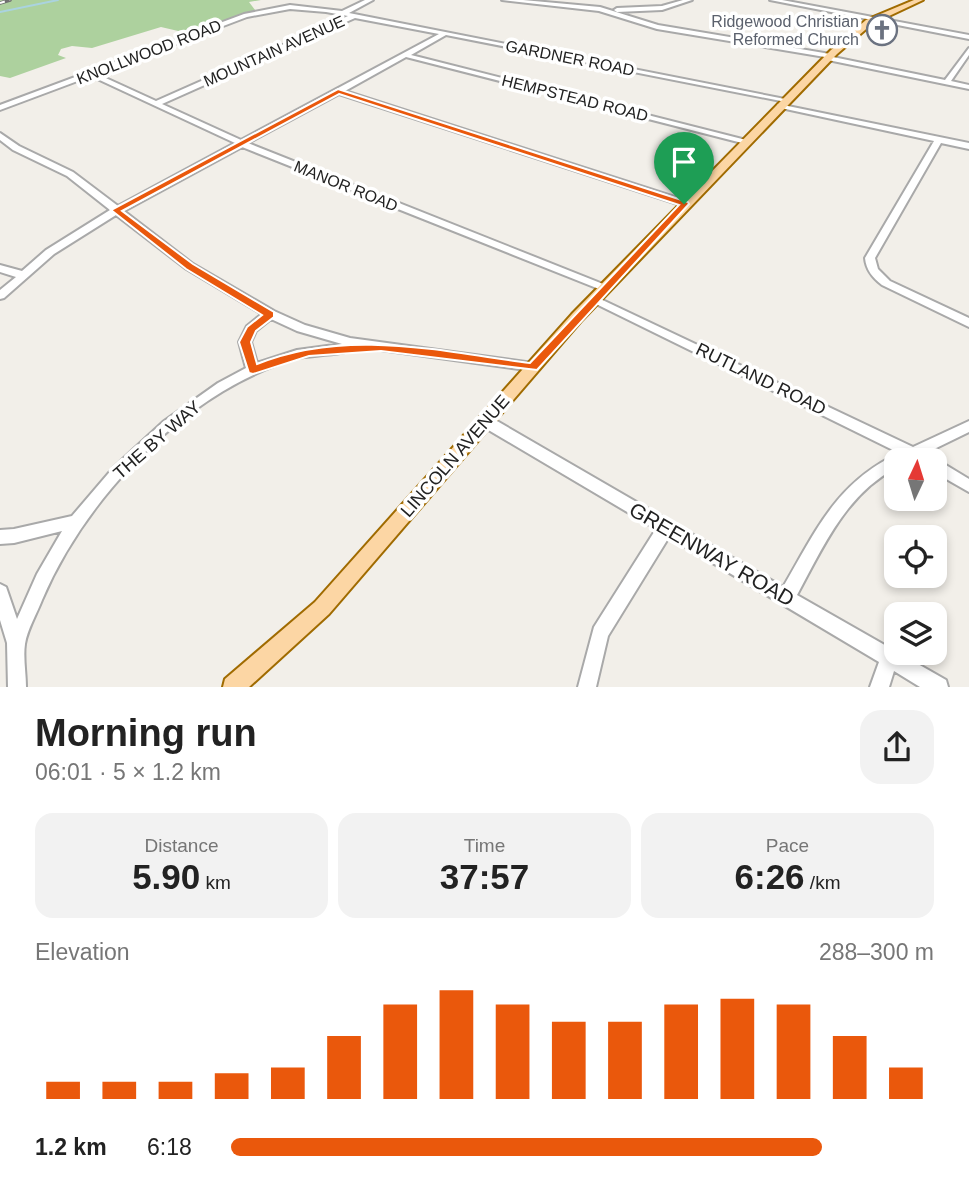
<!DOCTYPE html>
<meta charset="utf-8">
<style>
body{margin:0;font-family:Helvetica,sans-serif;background:#f2f2f2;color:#222;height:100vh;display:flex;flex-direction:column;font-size:26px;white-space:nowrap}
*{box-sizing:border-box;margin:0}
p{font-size:23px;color:#767676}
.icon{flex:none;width:38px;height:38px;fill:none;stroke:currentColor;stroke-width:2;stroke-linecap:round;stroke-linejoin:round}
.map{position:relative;height:687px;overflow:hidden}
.sheet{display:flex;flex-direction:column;background:#fff;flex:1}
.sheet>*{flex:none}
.needle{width:46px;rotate:4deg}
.controls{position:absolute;left:884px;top:448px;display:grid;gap:14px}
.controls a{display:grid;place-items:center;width:63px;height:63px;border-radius:14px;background:#fff;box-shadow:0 4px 10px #0003;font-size:35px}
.pin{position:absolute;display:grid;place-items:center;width:60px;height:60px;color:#fff;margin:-72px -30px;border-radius:50% 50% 50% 0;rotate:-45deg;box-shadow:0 0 7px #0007}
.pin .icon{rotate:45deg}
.round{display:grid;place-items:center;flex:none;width:74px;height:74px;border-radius:21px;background:#f2f2f2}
.headline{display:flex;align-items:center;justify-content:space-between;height:119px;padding:0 35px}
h1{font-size:38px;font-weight:700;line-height:52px}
.stats{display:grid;grid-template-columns:repeat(3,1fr);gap:10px;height:119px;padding:7px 35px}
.stats div{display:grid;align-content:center;border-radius:18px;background:#f2f2f2;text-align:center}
.stats b{font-size:35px;font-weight:700}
.stats small{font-size:19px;font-weight:400}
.stats p{font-size:19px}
.chart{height:196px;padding:14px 35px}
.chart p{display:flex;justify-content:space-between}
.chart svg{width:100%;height:126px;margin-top:7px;stroke:#ea580c;stroke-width:6}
ul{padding:0 35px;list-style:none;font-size:23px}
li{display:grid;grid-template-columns:112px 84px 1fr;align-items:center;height:52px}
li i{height:18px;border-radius:9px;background:#ea580c}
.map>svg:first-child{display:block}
</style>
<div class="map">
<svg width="969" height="687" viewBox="0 0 969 687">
<rect width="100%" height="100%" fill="#f2efe9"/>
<path fill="#add19e" d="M0,0H261L249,2L255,10L191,34L161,27L92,48L72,46L61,49L58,55L66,58L10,78L0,76Z"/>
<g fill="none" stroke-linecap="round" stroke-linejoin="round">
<path stroke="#aad3df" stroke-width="2" d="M0,12L58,0"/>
<g stroke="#a9a9a9" stroke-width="4">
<path id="minor" d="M365,0H373L349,13L790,100L786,102L446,35L411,55L750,141L746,144L406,57L345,91L687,201V205L684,206L339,94L248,143L608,286L610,288L604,291L242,147L124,211L193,264L274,311L305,325L350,338L533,363L539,367L533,371L359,347C349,355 312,355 297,358C285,361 274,366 262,371C168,412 82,506 42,600C37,613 27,630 25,644C23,657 26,673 26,687H8L7,643L0,620V584L6,587L17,619L37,574L62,531L14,543L0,544V530L14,529L72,516L113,468L163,422L218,383L246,368L239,342L247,326L262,314L185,268L116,215L54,254L4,298L0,299V290L16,277L0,272V265L22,271L46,250L110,210L67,176L13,150L0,140V133L19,146L73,172L118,206L235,143L91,76L0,110V105L244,14L290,5L342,11ZM290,9L326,12L348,16L156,101L97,74L247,17ZM355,18L439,34L241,140L162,104ZM271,319L297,331L342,344L297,350L257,363L251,342L256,331Z
M502,0H523L600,7L658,25L830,54L833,57L945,80L969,48V55L951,81L969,85V89L828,60L825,57L657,29L599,11Z
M683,0H692L662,10L617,12L614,10L617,8L662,6Z
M770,0H782L969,35V39Z
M778,104L969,143V149L941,143L875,258L878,269L890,281L969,318V327L882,285C873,278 866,270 865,258L934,141L781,108L777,106Z
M594,296L913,447L969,421V432L926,453L969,479V492L934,472V460H896V468C846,494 823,547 797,595L946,680L948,687H920L894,671L889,687H870L879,662L669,537L608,636L596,687H578L594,627L656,529L480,425L478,421L480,417H490L783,587C817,529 836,483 899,453L590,301L588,299Z"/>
</g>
<g stroke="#a06b00" stroke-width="4">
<path id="major" d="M914,0H923L872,24L837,54L582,320L329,614L249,687H223L225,679L315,602L572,314L831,50L866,20Z"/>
</g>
<use href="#minor" fill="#fff" fill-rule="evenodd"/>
<use href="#major" fill="#fcd6a4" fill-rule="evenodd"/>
<g stroke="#707070" stroke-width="3.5">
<path id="rail" d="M0,3L10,0"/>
</g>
<use href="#rail" stroke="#fff" stroke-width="2" stroke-dasharray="5" stroke-linecap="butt"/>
</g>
<path fill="#ea580c" stroke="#fff" stroke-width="2" fill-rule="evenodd" d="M338,89L688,202L689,204L537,370L381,351L309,356L253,374L249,373L239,342L247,327L262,315L186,269L111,210ZM339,94L679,205L530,363C439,351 346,328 257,364L251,342L256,331L274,317V312L193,264L122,211Z"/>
<defs>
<g id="church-ring" transform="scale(1.575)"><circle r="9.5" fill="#fff" stroke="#6b7280" stroke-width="1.5"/><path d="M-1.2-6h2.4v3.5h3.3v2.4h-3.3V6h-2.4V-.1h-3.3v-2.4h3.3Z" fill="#6b7280"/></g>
</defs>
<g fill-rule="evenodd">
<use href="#church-ring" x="882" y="30"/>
</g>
<g text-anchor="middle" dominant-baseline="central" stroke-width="7" stroke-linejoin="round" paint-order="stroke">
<g font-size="16" fill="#5b616d" stroke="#fff" text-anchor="end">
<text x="859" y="21">Ridgewood Christian<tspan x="859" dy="18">Reformed Church</tspan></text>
</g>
<g font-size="16" fill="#222" stroke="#fff">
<text transform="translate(274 51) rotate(-24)">MOUNTAIN AVENUE</text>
<text transform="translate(149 52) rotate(-21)">KNOLLWOOD ROAD</text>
<text transform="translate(570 58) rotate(11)">GARDNER ROAD</text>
<text transform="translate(575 98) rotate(14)">HEMPSTEAD ROAD</text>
<text transform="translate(346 186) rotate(22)">MANOR ROAD</text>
</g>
<g font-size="18" fill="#222" stroke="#fff">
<text transform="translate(761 379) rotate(26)">RUTLAND ROAD</text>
<text transform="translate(157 440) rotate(-41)">THE BY WAY</text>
<text transform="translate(455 456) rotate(-49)">LINCOLN AVENUE</text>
</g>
<g font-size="21" fill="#222" stroke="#fff">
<text transform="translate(712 554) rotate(30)">GREENWAY ROAD</text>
</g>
</g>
</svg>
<div class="controls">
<a><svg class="needle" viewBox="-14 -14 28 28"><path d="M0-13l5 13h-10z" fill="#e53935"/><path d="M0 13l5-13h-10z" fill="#767676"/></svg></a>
<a><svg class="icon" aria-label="locate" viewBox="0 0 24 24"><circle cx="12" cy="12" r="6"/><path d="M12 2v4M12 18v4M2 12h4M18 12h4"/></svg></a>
<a><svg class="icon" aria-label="layers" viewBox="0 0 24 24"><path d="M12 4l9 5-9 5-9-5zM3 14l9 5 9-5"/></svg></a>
</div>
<div class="pin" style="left:684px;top:204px;background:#1e9e55"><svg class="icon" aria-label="arrive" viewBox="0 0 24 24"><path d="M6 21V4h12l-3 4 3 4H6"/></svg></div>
</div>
<section class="sheet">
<div class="headline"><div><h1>Morning run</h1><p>06:01 · 5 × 1.2 km</p></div><a class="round"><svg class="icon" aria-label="share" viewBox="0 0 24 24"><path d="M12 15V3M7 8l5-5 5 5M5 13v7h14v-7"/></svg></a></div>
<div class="stats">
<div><p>Distance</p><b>5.90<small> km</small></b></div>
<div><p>Time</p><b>37:57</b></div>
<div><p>Pace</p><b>6:26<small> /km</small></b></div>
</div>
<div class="chart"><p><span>Elevation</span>288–300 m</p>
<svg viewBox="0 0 160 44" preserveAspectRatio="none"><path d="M5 44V38M15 44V38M25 44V38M35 44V35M45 44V33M55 44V22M65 44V11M75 44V6M85 44V11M95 44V17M105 44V17M115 44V11M125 44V9M135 44V11M145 44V22M155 44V33"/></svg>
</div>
<ul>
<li><b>1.2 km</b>6:18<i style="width:84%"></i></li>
</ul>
</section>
